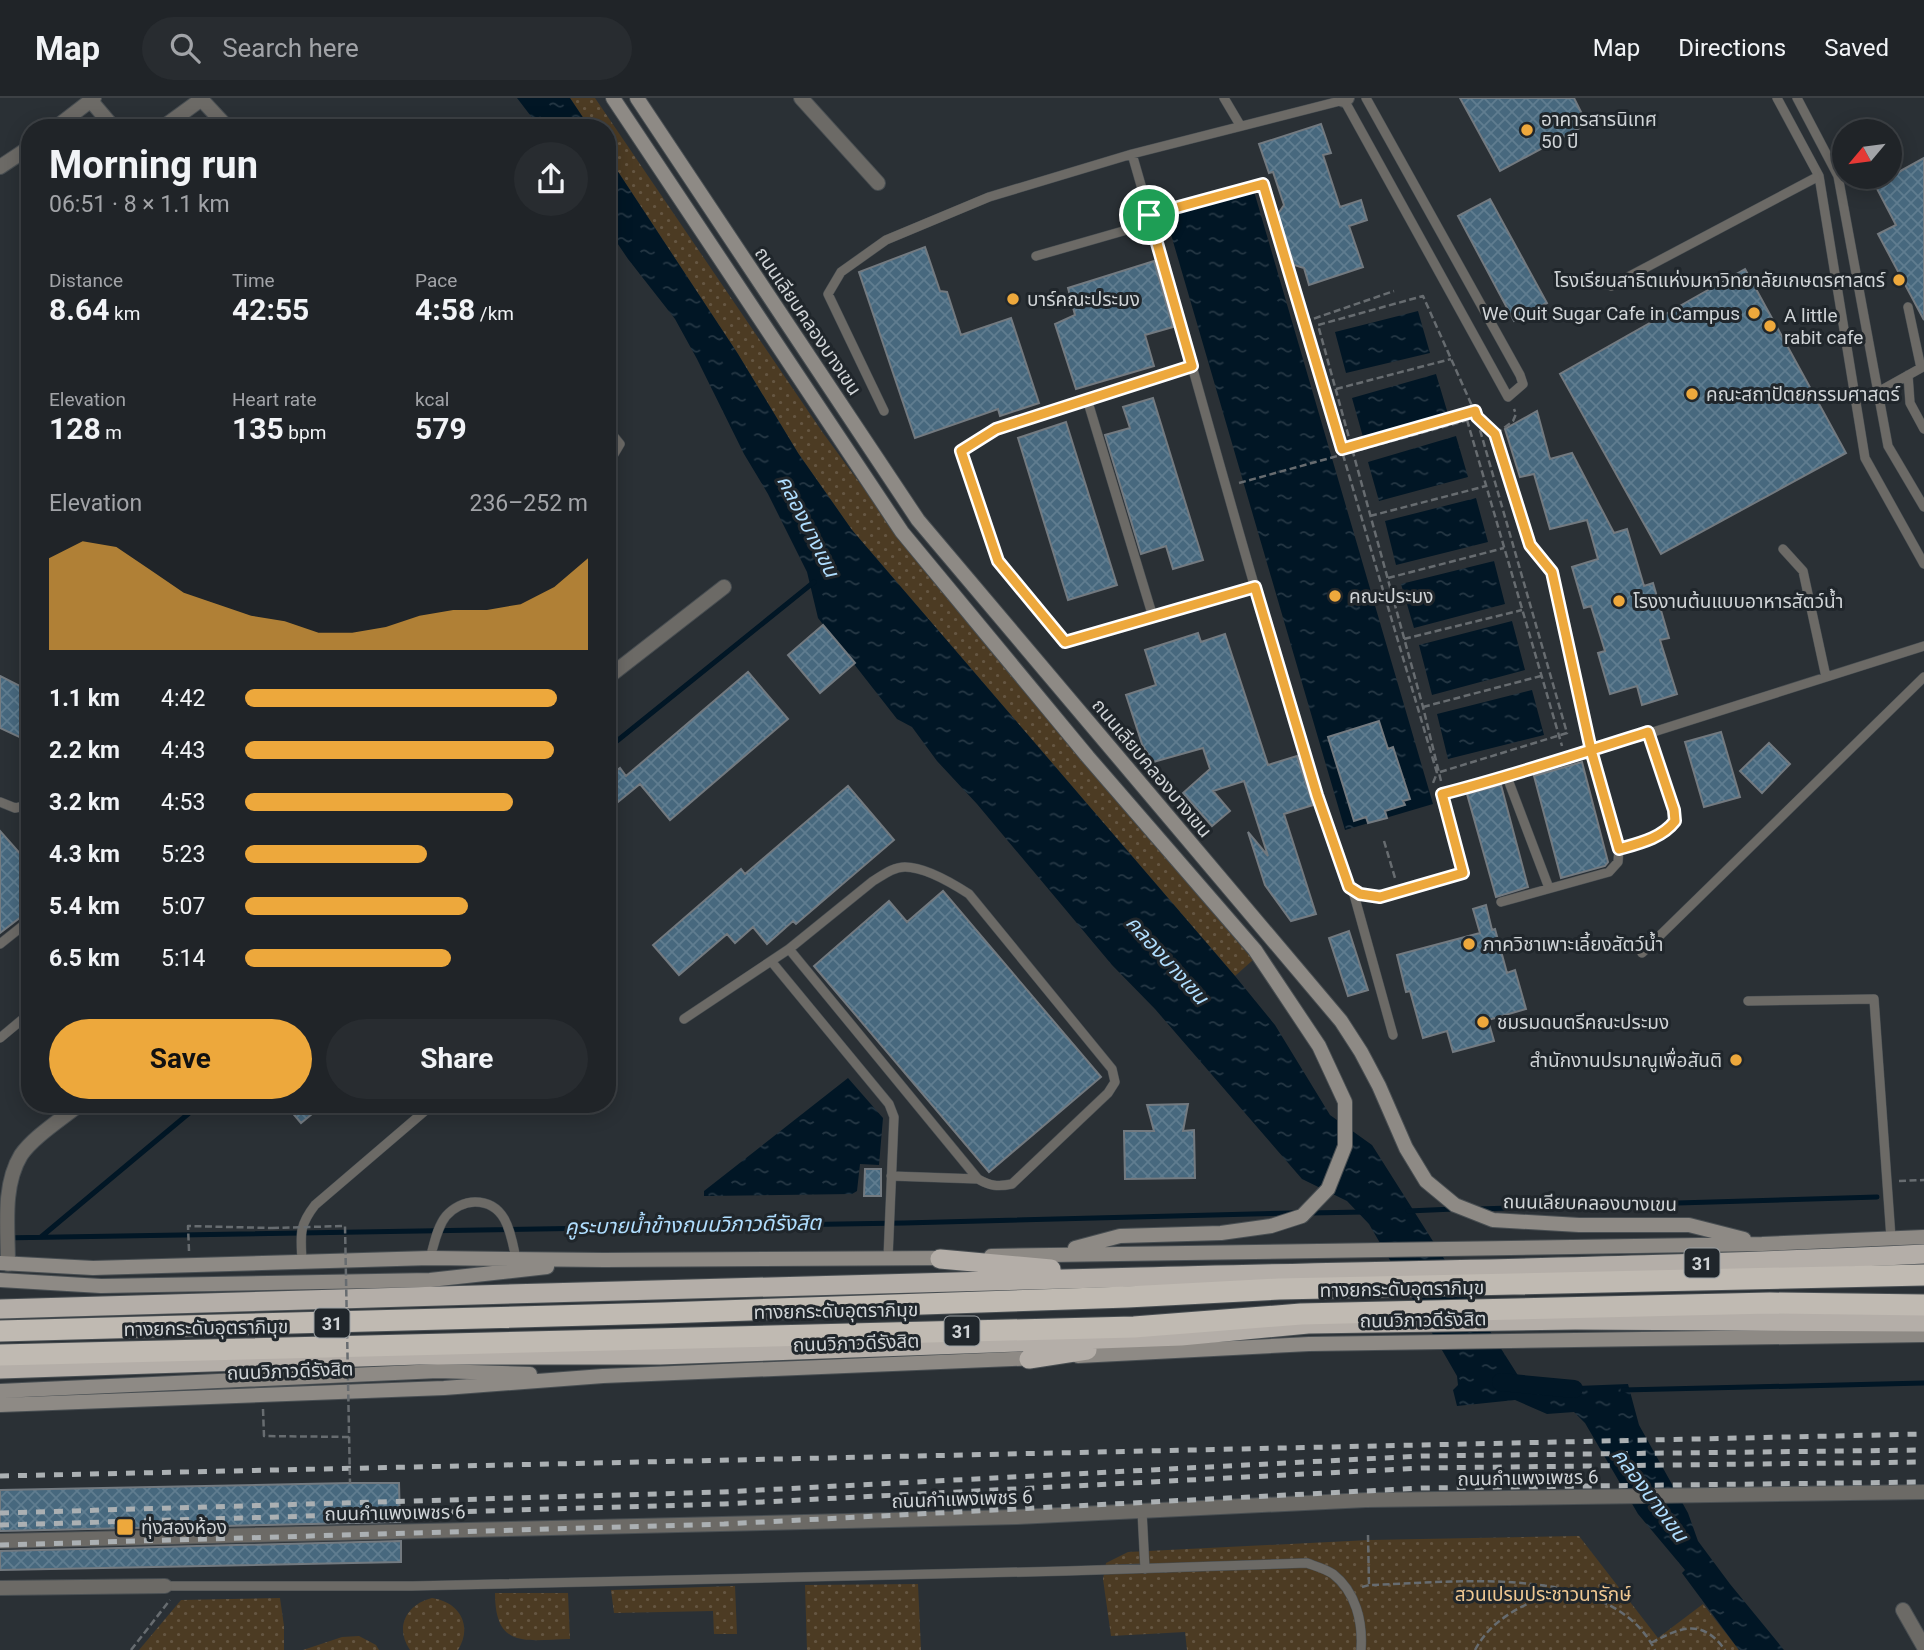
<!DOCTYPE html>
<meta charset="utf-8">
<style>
body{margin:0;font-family:Roboto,"Noto Sans Thai",sans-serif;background:#282c30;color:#f1f3f6;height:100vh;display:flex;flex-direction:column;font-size:26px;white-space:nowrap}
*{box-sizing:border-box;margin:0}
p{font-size:23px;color:#a2a4a8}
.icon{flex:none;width:38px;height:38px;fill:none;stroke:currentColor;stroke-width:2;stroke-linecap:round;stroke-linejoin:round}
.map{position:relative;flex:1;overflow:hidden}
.drawer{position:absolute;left:21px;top:21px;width:595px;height:994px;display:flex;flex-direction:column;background:#202428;border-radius:28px;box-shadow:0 4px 18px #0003,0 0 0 2px #3d4145}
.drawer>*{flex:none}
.needle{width:46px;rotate:241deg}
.tools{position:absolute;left:1832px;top:21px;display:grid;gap:14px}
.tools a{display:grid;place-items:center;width:70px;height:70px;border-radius:50%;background:#202428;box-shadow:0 4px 18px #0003,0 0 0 2px #3d4145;font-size:35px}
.pin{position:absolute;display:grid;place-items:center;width:60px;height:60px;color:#fff;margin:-30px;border:4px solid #fff;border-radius:50%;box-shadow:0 2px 7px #0007}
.round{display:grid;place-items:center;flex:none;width:74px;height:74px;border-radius:37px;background:#282c30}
.head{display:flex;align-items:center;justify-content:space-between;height:119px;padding:0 28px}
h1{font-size:38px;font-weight:700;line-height:52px}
.figures{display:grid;grid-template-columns:repeat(3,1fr);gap:10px;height:119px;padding:7px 28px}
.figures div{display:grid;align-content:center}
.figures b{font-size:30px;font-weight:700}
.figures small{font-size:19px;font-weight:400}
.figures p{font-size:19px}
.chart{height:196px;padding:14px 28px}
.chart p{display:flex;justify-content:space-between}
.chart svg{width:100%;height:126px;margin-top:7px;fill:#eda83c;opacity:.7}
.action{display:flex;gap:14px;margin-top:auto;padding:14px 28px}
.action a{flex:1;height:80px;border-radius:42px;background:#eda83c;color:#111;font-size:28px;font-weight:700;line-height:80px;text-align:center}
.action a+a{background:#282c30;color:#f1f3f6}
ul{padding:0 28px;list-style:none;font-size:23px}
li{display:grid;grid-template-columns:112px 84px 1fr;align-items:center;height:52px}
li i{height:18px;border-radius:9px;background:#eda83c}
header{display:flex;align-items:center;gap:42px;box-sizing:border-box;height:98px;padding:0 35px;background:#202428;border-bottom:2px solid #3d4145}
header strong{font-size:33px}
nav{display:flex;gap:38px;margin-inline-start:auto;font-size:24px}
.search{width:490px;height:63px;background:#282c30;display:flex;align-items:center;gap:18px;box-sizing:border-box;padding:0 24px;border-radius:38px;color:#a2a4a8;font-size:26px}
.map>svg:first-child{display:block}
</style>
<header>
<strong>Map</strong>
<div class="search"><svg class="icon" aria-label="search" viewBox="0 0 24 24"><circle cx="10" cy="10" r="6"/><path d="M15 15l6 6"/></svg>Search here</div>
<nav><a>Map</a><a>Directions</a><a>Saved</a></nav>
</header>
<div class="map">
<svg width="1924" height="1552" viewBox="0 0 1924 1552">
<defs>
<pattern id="grass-dots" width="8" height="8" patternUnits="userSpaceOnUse" patternTransform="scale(1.75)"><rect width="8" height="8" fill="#4c3b23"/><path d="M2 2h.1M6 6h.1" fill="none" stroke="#655642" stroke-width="1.8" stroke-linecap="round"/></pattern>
<pattern id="water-ripples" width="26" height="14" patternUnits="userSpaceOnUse" patternTransform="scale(1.75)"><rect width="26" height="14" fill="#011625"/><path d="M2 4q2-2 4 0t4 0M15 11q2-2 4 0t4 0" fill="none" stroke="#253744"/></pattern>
<pattern id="building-cross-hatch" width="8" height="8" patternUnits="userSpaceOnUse" patternTransform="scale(1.75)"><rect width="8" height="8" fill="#47687e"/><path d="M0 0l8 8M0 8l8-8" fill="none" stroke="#607d90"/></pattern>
</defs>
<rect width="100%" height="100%" fill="#2a3035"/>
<path fill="url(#grass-dots)" d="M570,0H595L823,335L922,470L1253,862L1235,878L852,432L798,355L738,256L607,57V30H590Z
M1579,1438L1658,1540L1703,1506L1739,1552H1187L1185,1534L1111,1538L1103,1481L1106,1465L1128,1454L1369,1442Z
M918,1486L921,1552H807L805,1487Z
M735,1488L737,1536H714L713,1513L614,1515L611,1492Z
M495,1495H568L570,1541C527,1542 495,1552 495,1495Z
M280,1500L284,1528V1552H139L181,1502Z
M432,1500C460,1504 473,1528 458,1552H410C394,1529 407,1506 432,1500Z
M359,1538L376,1547L379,1552H303L342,1539Z"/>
<path fill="url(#water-ripples)" d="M517,0H570L590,30H540Z
M607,57L738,256L798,355L852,432L1235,878L1275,927L1330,1017L1372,1047L1526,1290L1628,1286L1639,1327L1688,1415L1698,1443L1730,1486L1784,1552H1739L1682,1475L1685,1472L1638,1416L1585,1325L1574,1314L1547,1316L1515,1302L1457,1308L1453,1292L1458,1287L1457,1278L1369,1126L1347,1103L1302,1081L1155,911L1112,867L977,706L937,663L912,629L897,621L818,520L807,474L768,396L744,356L697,261L675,221L628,161L607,130Z
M1253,90L1433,706L1345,732L1165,116Z
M1418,213L1430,255L1346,275L1335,234Z
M1436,276L1448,316L1363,339L1352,300Z
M1456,338L1468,379L1379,403L1368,364Z
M1476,400L1488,444L1396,467L1385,423Z
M1494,463L1505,506L1414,530L1401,486Z
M1512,523L1525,572L1432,597L1419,547Z
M1532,592L1544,637L1448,661L1437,616Z
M848,980L883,1020L879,1067L860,1066L857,1093L852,1096L704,1098V1093Z"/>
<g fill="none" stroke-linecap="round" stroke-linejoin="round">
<path stroke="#011625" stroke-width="5" d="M607,651L814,484
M1478,1111L1877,1099
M1408,1113L1454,1111
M1310,1115L1363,1114
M41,1139L200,1006
M0,1140L904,1125L1293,1115
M1623,1292L1924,1285"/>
<path stroke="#011625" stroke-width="18" d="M1501,1284L1574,1291"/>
</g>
<path fill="url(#building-cross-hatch)" stroke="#737a80" stroke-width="2" d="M1460,0H1574L1587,26L1500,73Z
M1321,26L1331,55L1323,57L1340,109L1361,102L1367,122L1349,128L1363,169L1309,187L1304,170L1294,167L1278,116L1284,107L1273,74L1269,75L1259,46Z
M1924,60V222L1878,136L1896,127L1875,87Z
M1490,101L1547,205L1514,223L1458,118Z
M925,149L940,193L947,194L961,237L1011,220L1039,305L1000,318L998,311L915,340L859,174Z
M1154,163L1173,229L1145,237L1154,268L1076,291L1055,226L1075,217L1068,190Z
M1745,171L1846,355L1661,456L1560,276Z
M1153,300L1203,462L1173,471L1166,448L1141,456L1105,337L1130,330L1123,309Z
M1537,313L1550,361L1572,355L1614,435L1627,431L1644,488L1653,485L1669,540L1660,542L1677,596L1642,607L1637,588L1610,596L1598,555L1605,553L1591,508L1584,510L1572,469L1598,461L1587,422L1550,431L1534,376L1520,379L1505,331Z
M1066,324L1117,487L1068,502L1018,340Z
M823,527L855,565L820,595L788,557Z
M1198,535L1201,544L1225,536L1268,667L1297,658L1313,707L1284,716L1316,816L1291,823L1265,787L1248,734L1268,758L1244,683L1213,693L1230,713L1212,728L1183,695L1210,671L1203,650L1153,664L1142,646L1126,597L1156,587L1145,552Z
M748,574L788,621L670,722L640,686L607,713V680L620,670L626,678Z
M0,578L30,593V644L0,630Z
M1379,623L1388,651L1393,649L1410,701L1403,703L1405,707L1385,713L1387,720L1368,725L1366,719L1354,723L1328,639Z
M1721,634L1740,699L1704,709L1685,644Z
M1769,645L1790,666L1762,695L1740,673Z
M1582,664L1608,764L1605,768L1561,780L1534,678Z
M1501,687L1528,789L1496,799L1467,696Z
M848,688L894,742L796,826L793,823L767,846L753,829L735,845L727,836L679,877L653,847L741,771L745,776Z
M0,733L30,767V812L0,835Z
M943,793L1101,979L989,1074L814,868L889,803L907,824Z
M1486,807L1492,832L1495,831L1507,875L1515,872L1526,911L1488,922L1494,943L1453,954L1447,933L1423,940L1410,893L1406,894L1397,857L1480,835L1473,811Z
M1349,833L1368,892L1348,898L1329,840Z
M285,1006H324L301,1025Z
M1188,1006L1183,1033L1194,1032L1195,1080L1125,1081L1124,1033H1154L1147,1007Z
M865,1071H881V1098H864Z
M350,1385H399L400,1424L0,1433V1392Z
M401,1443V1464L0,1472V1453Z"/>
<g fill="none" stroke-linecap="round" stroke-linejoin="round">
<g stroke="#484e52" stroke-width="10">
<path id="service" d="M1224,0L1240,27
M1343,0L1508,299L1523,286L1520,277L1366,0
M1777,0L1819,78L1865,360L1924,466
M1797,0L1838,78L1888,348L1924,409
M1132,56C1203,301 1266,548 1349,789L1359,796L1380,799L1463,775L1442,696L1565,662L1924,548
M1036,158L1151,125
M1611,188L1819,78
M1192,268L996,331L961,353L998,463L1065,544L1255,489
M1908,277L1910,305L1924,331
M1878,294L1921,270L1908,209
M1087,301L1153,519
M884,313L828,196L841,174L886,142L989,99L1132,56L1344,2
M607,330L620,346L607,368
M1783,451L1803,473L1826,579
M1507,679L1549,790
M0,704L15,710L30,707
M1619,751C1640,745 1662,740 1675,723L1674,712L1648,634
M1353,793L1393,937
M1501,804L1609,774L1618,764L1619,751L1591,652
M0,846L30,822
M789,851L873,783C883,777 893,769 905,769C925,769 952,785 969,796L1112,971L1115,984L1108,995L1012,1086C998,1089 990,1088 978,1081L789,851L771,863L889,1006L894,1019L888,1160
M1642,855L1924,579
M1748,903L1874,901L1891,1140
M684,921L771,863
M0,940L24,920
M891,1078L978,1081
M430,1160C434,1147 437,1129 446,1118C453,1110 464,1104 475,1104C507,1104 511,1137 516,1161
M302,1164C301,1137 298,1129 315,1107L433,1006
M1142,1413L1145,1471
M165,1488H412L1066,1473L1307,1465C1315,1468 1326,1471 1333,1476C1356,1494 1363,1524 1361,1552"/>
</g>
<g stroke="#484e52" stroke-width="16">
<path id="minor" d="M801,0L878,85
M201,1L228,30
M1344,2L1347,0
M91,3L114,30
M55,30L94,0
M162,30L203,0
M0,69L30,49
M607,580L724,489
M8,1166C8,1131 2,1088 21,1057C33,1039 63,1020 80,1006
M0,1490L165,1488
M1903,1512L1924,1549"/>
</g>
<g stroke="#484e52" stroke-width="16">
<path id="tertiary" d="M0,1443L1017,1419L1366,1402L1924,1394"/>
</g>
<g stroke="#484e52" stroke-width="16">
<path id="secondary" d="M613,0L902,434L1088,659L1255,852L1319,948L1345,1004V1048L1328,1091L1302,1118L1271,1128L1221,1135L1120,1138L1075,1150
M637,0L918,422L1341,923L1361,954L1379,988L1406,1050L1426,1083L1455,1107L1493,1122L1579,1127H1689L1744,1141
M991,1158L1762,1146L1924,1139
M0,1165L93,1170L430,1160L604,1162L950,1160
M0,1182L101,1188L430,1182L547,1169
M1078,1258L1309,1246L1924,1237
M0,1293L438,1273L530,1276
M0,1307L444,1290L603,1278L1037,1260"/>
</g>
<g stroke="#484e52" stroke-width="21">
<path id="trunk" d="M940,1161L1051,1171
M0,1211C380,1200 761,1188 1141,1179C1402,1172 1663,1169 1924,1156
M1029,1261L1087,1252
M0,1271L419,1257H660L1181,1238L1308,1226L1575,1222L1924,1224"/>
</g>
<g stroke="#484e52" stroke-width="23">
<path id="motorway" d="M0,1233L663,1215L1127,1199L1279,1191L1924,1177
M0,1257L1134,1229L1301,1216L1770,1205L1924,1207"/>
</g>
<path stroke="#676c70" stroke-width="2.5" stroke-dasharray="7 3.5" stroke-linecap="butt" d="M1160,114L1263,86L1437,675L1433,685
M1304,224L1394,193
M1336,291L1451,261
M1467,322L1562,648
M1496,336L1513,323L1516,316L1514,311
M1342,351L1473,313
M1239,385L1476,320
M1370,418L1486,388
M1388,480L1504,450
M1404,541L1522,512
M1423,609L1541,578
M1440,674L1567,635L1476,318
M1441,683L1423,609L1318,227L1423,198L1477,319L1495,336L1530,447L1553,474L1588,641
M1384,743L1395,780
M1899,1083L1924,1082
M189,1153L188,1128L272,1130
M263,1311L264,1338L350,1339
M1368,1437L1369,1487
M1362,1489L1369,1487C1451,1485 1610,1463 1655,1552
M1651,1545C1681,1529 1702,1520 1725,1552
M131,1552L170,1502
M1475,1552C1493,1518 1528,1505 1561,1491"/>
<use href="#service" stroke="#6c6a66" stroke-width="9"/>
<use href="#minor" stroke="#6c6a66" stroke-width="14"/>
<use href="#tertiary" stroke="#6c6a66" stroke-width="14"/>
<use href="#secondary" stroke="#8e8a85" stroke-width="14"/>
<use href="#trunk" stroke="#b4aea8" stroke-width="19"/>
<use href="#motorway" stroke="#c0bab2" stroke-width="21"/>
<path stroke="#abb0b3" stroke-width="5" stroke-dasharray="9 9" stroke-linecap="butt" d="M0,1378L1924,1336
M0,1415L722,1394L1422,1358L1924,1352
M0,1427L723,1406L1422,1370L1924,1364
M0,1447L724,1426L1423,1390L1924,1384"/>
<path stroke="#676c70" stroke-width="2.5" stroke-dasharray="7 3.5" stroke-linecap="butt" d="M272,1130L345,1128L350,1385"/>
</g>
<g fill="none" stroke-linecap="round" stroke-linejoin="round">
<g stroke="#fff" stroke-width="14">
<path id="route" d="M1149,117L1192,268L996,331L961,353L998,463L1065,544L1255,489L1317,697L1349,789L1360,796L1380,799L1463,775L1442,696C1512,678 1579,656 1648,634L1674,712L1675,723C1662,740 1640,745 1619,751L1591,652L1552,474L1530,447L1495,336L1477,319L1475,313L1342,351L1263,86L1149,117"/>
</g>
<use href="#route" stroke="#eda83c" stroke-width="9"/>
</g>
<g fill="#eda83c" stroke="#20262b" stroke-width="2.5">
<circle cx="1527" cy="32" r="7"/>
<circle cx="1899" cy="182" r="7"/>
<circle cx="1013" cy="201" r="7"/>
<circle cx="1754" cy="215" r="7"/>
<circle cx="1770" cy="228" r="7"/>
<circle cx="1692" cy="296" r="7"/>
<circle cx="1335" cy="498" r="7"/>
<circle cx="1619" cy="503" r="7"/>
<circle cx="1469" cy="846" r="7"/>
<circle cx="1483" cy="924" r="7"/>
<circle cx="1736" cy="962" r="7"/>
<rect x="116" y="1420" width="18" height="18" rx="3.5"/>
</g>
<g text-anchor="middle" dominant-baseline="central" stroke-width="6" stroke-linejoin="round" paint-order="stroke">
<g fill="#20262b" stroke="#9ba0a3" stroke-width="2">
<rect x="1684.5" y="1150.5" width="35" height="29" rx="5"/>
<rect x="314.5" y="1210.5" width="35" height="29" rx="5"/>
<rect x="944.5" y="1218.5" width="35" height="29" rx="5"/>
</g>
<g font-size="18" font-weight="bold" fill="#d0d4d7">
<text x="1702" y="1165">31</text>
<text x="332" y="1225">31</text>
<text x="962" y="1233">31</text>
</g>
<g font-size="19" fill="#d0d4d7" stroke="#20262b" text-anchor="start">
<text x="1541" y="21">อาคารสารนิเทศ<tspan x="1541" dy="22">50 ปี</tspan></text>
<text x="1885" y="182" text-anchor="end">โรงเรียนสาธิตแห่งมหาวิทยาลัยเกษตรศาสตร์</text>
<text x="1027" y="201">บาร์คณะประมง</text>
<text x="1740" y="215" text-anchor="end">We Quit Sugar Cafe in Campus</text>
<text x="1784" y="217">A little<tspan x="1784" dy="22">rabit cafe</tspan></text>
<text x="1706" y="296">คณะสถาปัตยกรรมศาสตร์</text>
<text x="1349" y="498">คณะประมง</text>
<text x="1633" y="503">โรงงานต้นแบบอาหารสัตว์น้ำ</text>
<text x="1483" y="846">ภาควิชาเพาะเลี้ยงสัตว์น้ำ</text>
<text x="1497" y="924">ชมรมดนตรีคณะประมง</text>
<text x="1722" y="962" text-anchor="end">สำนักงานปรมาณูเพื่อสันติ</text>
<text x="141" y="1429">ทุ่งสองห้อง</text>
</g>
<g font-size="19" fill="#d0d4d7" stroke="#20262b">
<text transform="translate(808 223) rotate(56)">ถนนเลียบคลองบางเขน</text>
<text transform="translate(1152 670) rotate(50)">ถนนเลียบคลองบางเขน</text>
<text transform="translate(1590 1105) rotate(1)">ถนนเลียบคลองบางเขน</text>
<text transform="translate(1402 1191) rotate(-1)">ทางยกระดับอุตราภิมุข</text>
<text transform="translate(836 1213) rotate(-1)">ทางยกระดับอุตราภิมุข</text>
<text transform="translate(1423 1222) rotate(-1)">ถนนวิภาวดีรังสิต</text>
<text transform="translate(206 1230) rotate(-1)">ทางยกระดับอุตราภิมุข</text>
<text transform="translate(856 1245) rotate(-2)">ถนนวิภาวดีรังสิต</text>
<text transform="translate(290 1273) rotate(-2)">ถนนวิภาวดีรังสิต</text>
<text transform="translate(1528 1380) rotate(-1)">ถนนกำแพงเพชร 6</text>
<text transform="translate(962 1401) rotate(-2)">ถนนกำแพงเพชร 6</text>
<text transform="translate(395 1415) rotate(-1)">ถนนกำแพงเพชร 6</text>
</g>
<g font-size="19" fill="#f0c892" stroke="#20262b">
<text x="1543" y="1496">สวนเปรมประชาวนารักษ์</text>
</g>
<g font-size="21" font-style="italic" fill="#b0deff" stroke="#20262b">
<text transform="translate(808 428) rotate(63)">คลองบางเขน</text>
<text transform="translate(1167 862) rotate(48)">คลองบางเขน</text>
<text transform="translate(693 1127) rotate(-1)">คูระบายน้ำข้างถนนวิภาวดีรังสิต</text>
<text transform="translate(1650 1397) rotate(53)">คลองบางเขน</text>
</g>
</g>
</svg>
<div class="tools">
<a><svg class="needle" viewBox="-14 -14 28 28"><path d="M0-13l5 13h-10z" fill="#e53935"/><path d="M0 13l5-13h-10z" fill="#a2a4a8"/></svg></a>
</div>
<div class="pin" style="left:1149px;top:117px;background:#1e9e55"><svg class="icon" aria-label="arrive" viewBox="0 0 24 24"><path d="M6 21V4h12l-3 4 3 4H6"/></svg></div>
<section class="drawer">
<div class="head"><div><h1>Morning run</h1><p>06:51 · 8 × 1.1 km</p></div><a class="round"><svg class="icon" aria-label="share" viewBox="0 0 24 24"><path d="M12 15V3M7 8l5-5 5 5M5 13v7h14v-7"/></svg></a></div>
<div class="figures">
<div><p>Distance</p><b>8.64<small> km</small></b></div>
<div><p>Time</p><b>42:55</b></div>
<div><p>Pace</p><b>4:58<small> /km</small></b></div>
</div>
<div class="figures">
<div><p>Elevation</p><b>128<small> m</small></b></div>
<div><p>Heart rate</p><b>135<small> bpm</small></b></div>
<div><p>kcal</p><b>579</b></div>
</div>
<div class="chart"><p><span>Elevation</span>236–252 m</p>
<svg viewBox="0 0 160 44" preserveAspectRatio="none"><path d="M0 44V12L10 6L20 8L30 16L40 24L50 28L60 32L70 34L80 38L90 38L100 36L110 32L120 30L130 30L140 28L150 22L160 12V44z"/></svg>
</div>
<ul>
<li><b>1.1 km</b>4:42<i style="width:91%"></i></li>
<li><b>2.2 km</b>4:43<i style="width:90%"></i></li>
<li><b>3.2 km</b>4:53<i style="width:78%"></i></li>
<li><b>4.3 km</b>5:23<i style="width:53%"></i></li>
<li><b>5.4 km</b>5:07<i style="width:65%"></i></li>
<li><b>6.5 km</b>5:14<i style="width:60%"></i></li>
</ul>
<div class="action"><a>Save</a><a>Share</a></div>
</section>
</div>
